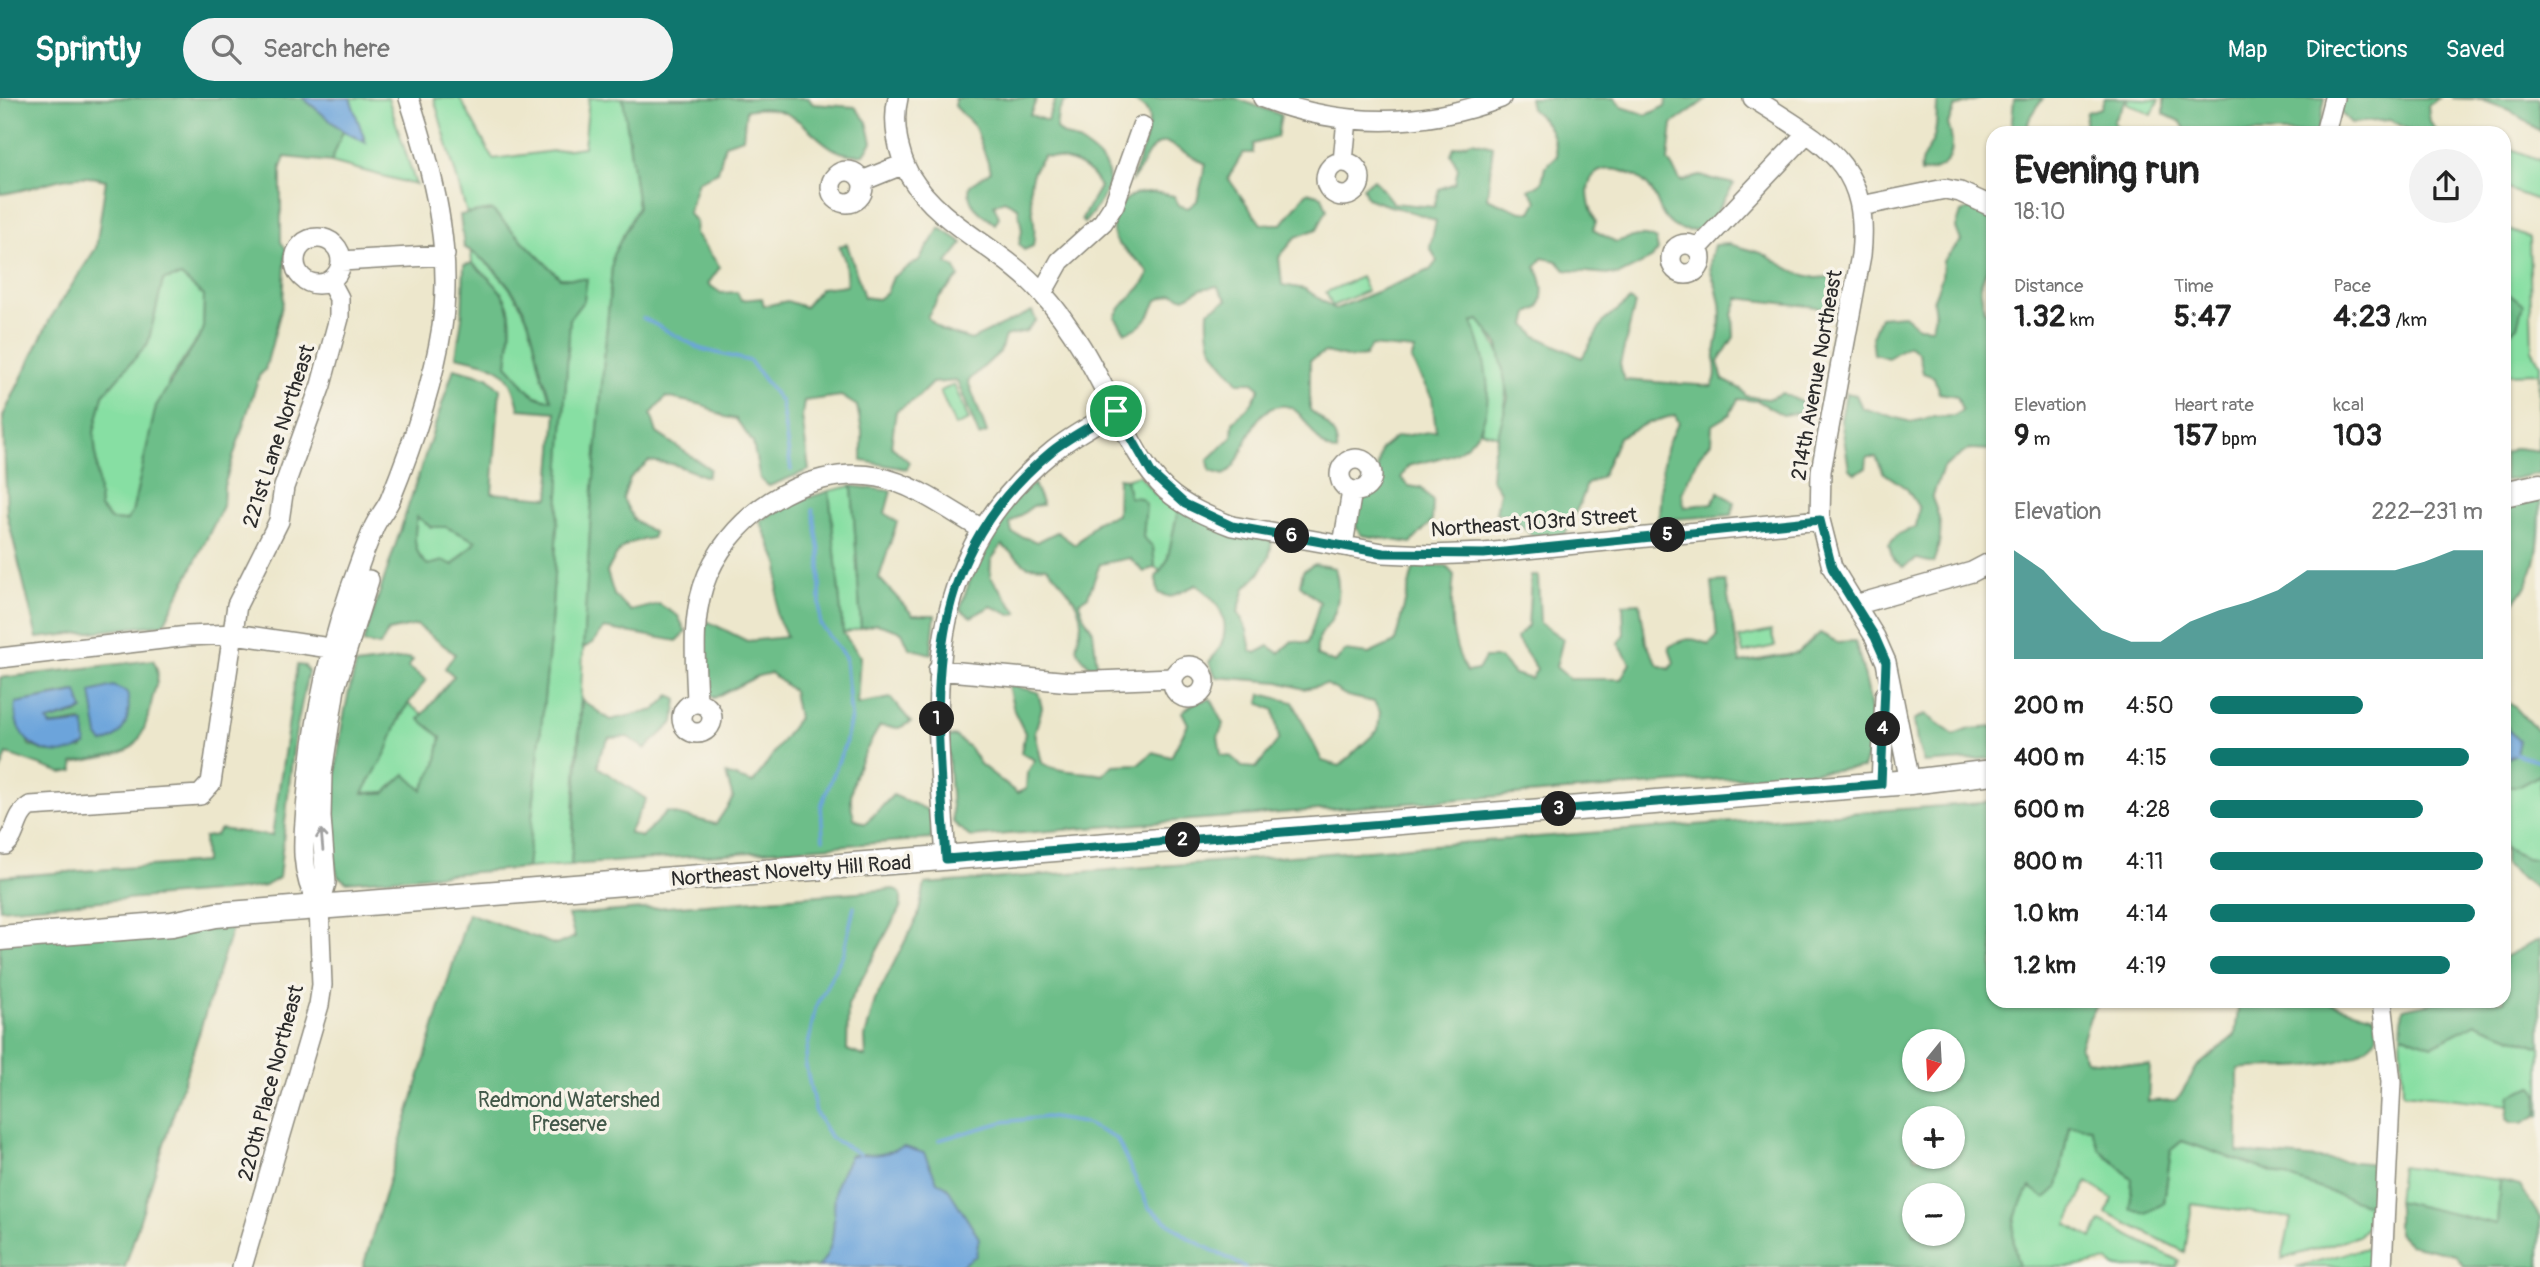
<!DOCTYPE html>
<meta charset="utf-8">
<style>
body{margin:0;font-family:Pangolin,sans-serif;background:#f2f2f2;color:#222;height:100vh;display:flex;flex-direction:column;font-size:26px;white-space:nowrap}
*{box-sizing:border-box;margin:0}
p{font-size:23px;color:#767676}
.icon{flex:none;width:38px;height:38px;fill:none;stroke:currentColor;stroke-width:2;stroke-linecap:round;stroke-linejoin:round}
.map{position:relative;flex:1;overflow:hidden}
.sheet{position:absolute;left:1986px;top:28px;width:525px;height:882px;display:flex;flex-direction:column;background:#fff;border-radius:21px;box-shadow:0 2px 5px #0004}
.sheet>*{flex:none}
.needle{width:46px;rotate:198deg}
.buttons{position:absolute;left:1902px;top:931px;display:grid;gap:14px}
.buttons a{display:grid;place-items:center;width:63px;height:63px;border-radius:50%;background:#fff;box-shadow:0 2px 5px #0004;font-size:35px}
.pin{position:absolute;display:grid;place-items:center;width:60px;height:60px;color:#fff;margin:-30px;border:4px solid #fff;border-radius:50%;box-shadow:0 2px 7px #0007}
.km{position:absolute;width:35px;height:35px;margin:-18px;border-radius:50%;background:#222;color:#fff;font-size:19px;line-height:35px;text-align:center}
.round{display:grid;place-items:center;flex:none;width:74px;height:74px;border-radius:37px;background:#f2f2f2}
.overview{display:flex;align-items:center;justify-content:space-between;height:119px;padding:0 28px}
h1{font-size:38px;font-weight:700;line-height:52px}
.stats{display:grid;grid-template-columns:repeat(3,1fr);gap:10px;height:119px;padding:7px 28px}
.stats div{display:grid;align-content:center}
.stats b{font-size:30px;font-weight:700}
.stats small{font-size:19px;font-weight:400}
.stats p{font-size:19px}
.chart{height:196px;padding:14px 28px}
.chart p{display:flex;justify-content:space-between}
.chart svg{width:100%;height:126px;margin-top:7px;fill:#0f766e;opacity:.7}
ul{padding:0 28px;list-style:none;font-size:23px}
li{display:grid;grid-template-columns:112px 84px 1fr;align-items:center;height:52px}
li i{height:18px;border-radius:9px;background:#0f766e}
header{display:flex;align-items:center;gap:42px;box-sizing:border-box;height:98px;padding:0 35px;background:#0f766e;color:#fff}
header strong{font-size:33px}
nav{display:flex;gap:38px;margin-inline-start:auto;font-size:24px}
.search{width:490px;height:63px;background:#f2f2f2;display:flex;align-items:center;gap:18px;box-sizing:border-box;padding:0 24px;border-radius:38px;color:#767676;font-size:26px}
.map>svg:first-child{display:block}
</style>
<header>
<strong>Sprintly</strong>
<div class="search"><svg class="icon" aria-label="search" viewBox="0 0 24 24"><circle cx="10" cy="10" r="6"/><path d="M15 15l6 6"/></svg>Search here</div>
<nav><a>Map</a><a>Directions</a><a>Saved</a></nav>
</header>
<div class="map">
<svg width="2540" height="1169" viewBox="0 0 2540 1169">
<rect width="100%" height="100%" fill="#f7f3e8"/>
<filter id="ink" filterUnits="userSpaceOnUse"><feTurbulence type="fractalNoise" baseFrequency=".0143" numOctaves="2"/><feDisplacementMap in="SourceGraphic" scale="14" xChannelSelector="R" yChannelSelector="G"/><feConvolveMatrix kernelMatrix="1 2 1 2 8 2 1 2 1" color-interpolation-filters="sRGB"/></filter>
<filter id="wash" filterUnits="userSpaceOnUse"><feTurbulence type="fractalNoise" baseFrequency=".00686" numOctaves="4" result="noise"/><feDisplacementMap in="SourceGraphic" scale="28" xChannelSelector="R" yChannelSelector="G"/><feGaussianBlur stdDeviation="1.57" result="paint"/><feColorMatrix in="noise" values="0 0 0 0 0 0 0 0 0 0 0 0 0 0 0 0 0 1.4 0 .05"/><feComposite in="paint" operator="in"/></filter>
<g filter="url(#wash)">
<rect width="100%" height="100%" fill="#ede7cc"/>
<path fill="#87dfa3" stroke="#598567" stroke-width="2" d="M350,0H388L416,87L331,64L343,33L365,44Z
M434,0H460L493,61L584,49L589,0H623L624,4L638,109L613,157L591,414L571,767L527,770L550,542L570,220L584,202L586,181L560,180L492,112L467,116Z
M2129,0L2159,2L2152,17L2127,5Z
M2504,48L2540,62V103L2505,90Z
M2504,130L2529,140L2532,251L2540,266L2538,354L2539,275L2504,276Z
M471,153C498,172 523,201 532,235C539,259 539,280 552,302C523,298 526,285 507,267C514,212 515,201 472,165Z
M181,178L204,198L203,233L169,283L132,415L126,423L111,422L100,410L94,334L103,297L148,245L163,182Z
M1361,179L1367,193L1332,208L1326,194Z
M1479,221C1510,262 1510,290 1500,338L1481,333L1488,290L1472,224Z
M954,287L969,322L955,328L940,293Z
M1139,377L1155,396L1178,412L1167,463L1160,473L1155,469L1153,449L1143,439L1146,406L1129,399L1126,381Z
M852,388L861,530L843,535L829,393Z
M417,418L431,429H446L477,443L453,467L444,463L428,467C411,455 414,437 417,418Z
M1771,533L1775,548L1743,555L1739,540Z
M408,606L423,616L420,621L441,639L436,667L422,692L362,695Z
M2540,677V762L2526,760L2504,750V688H2519Z
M2476,925L2540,949V1018L2537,1017L2540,1009L2510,997L2509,1007L2403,995L2401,936L2431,948Z
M2069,1028L2091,1030L2099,1051L2132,1081L2131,1111L2146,1115L2164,1105L2171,1052L2182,1043L2374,1109L2370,1125L2358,1138L2282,1161L2291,1120L2192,1106L2185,1154L2106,1115L2113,1101L2087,1084L2067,1126L2092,1140L2101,1123L2179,1163L2176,1169H2115L2108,1163L2072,1169H2019C2009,1136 2011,1118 2030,1089H2058Z
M2401,1068L2500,1082L2498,1127L2397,1103Z
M2366,1150L2374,1158V1169H2296Z"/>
<path fill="#6dbe89" stroke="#4c745a" stroke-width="2" fill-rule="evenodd" d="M0,0H303L343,33L331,64L285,59L281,69V144L286,151L283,204L265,272L259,278L224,388L223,408L164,526L37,540L7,416L3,318L50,221L96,150L106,82C64,71 41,92 0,96ZM181,178L204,198L203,233L156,308L132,415L126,423L111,422L100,410L94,334L103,297L148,245L163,182Z
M623,0H808L813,6L855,9L867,24L872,44L864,56C812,63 811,0 746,12L743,40L725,46L718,74L698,83L688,115L696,124L695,135L720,169L708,186L721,195L737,194L741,202L762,200L764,208L787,203L805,209L821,190L847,187L845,163L839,148L847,146L864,199L878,201L887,194L893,179L919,162L940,130L963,145L947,165L955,170L959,179L940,198L927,219L941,232L971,242L1032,213L1036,222L1026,233L1005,238L1000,254L968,283L987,335L979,338L957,283L932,285L916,301L896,313L891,348L909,364L907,371L862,363V333L857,308L841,298L804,303L802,318L809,372L769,388L760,381L753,345L736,321L725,319L703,307L666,299L651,316L657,335L710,371L707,379L673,366L649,363L630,380L623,401L634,422L654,435L652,440C624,444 619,449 607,474L614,497L631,513L659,506L678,518L686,534L677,543L604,530L593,545L583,550L591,414L613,157L638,109Z
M955,0H1037L1030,17L1047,23L1056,0H1076L1064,4L1058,15L1056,31C1064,39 1071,39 1080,45C1122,70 1113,92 1084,125L1081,122L1100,89C1089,66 1068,61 1044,58C1016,89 1040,109 1033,148L1024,152L1019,146L1022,133L1018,109L1004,102L994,107L999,119L995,126C981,115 965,107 970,87L991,73L975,29L955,8Z
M1125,0H1235L1281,17L1277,39L1253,46V55H1243L1228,80L1261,126H1282L1307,94L1322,98L1327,112L1317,131L1296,139L1279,159L1282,187L1305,191L1335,211L1430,172L1437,163L1430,149L1436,123C1414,112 1389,110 1367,100L1363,89L1374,81L1393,105L1434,109L1439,91L1455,85L1458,70L1451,56L1454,49L1473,43L1493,48L1487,100L1521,114H1531L1537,103L1529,92L1542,84L1545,69L1557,58C1554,36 1549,25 1531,11L1529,0H1614L1622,9L1647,17L1665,8L1667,0H1708L1672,26L1668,63L1681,83L1700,78L1734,86L1707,129C1696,132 1687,135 1675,129C1658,119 1660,102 1649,89C1636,73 1596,60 1589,86C1586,100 1591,111 1596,124L1593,132L1616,144C1631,139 1642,134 1656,142L1658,152L1651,161L1619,177L1565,172L1557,163L1542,160L1536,169C1543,184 1545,194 1539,210L1529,215L1526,227L1536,238L1582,260L1603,224L1630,202L1635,206L1620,266L1624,282L1712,288C1719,277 1714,269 1715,256C1717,237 1724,220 1719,200C1714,174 1705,178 1714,147L1729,146L1761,155L1797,175L1816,180L1841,178L1834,211L1738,200L1733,217L1734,239L1718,264L1723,282L1741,291L1746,298L1768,301L1783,295L1803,305L1801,314L1783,317L1758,303L1738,301L1730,316L1712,327L1711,344L1700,357L1682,395L1684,409L1712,405L1719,394L1734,404L1732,417L1658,422C1664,386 1656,356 1679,325L1675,317L1645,326L1619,339L1602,378L1586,387C1583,406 1570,420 1565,438L1535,440L1511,419L1496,415L1500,393L1491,381L1493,356L1508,300L1498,246L1479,222L1472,224C1487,263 1503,325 1460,352C1446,361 1423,363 1408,368L1401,380L1409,388L1421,390L1433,403L1432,423L1411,445L1361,437L1356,429L1358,405L1374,389L1381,351L1396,339L1436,333L1432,300L1411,262L1415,252L1371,248L1365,258L1351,260L1325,254L1310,262V312C1324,323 1339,334 1337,354C1312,350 1306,305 1280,308C1246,312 1248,363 1224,377L1210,373L1208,362L1232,339L1233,324L1252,305L1260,290L1253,284H1238C1215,255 1206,254 1208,213L1227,202L1217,188L1201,191L1185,200L1173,196L1157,202C1151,217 1142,232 1125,234L1115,219C1123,200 1142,195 1149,175C1139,161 1127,156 1118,145C1105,129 1118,101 1136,96C1149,92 1161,95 1174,98L1178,107L1188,110L1197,103L1206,66L1166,44C1144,48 1146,68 1132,82C1136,68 1153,28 1148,16C1144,7 1133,3 1125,0Z
M1938,0H1982L1955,9L1948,26C1957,53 1952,71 1921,75C1919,60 1926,57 1932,44C1939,30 1935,15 1938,0Z
M2014,0H2043L2029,22L2026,35H2011Z
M2105,0H2127L2113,24L2122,35H2083L2087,14L2101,10Z
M2164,0H2325L2318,35H2187L2181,24L2164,16Z
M2341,0H2439L2428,8L2430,24L2438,35H2414L2391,22L2351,25L2340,14Z
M2452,0H2540V33L2509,12L2479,1Z
M1974,109L1993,117V156L1980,188L1984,212L1993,216V352L1969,351L1943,370L1932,400C1943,426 1943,439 1933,465L1917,461L1903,469L1893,462L1889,447L1898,436L1916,429L1919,410L1907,391L1883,374L1876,359H1867L1866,370L1855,375L1849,371L1841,322L1846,295L1856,297L1862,310L1911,324L1933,319L1955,318L1962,312L1957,298L1939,295L1934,279L1923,275L1919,255L1909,247L1888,260L1874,256L1872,239L1880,219L1904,217L1918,229L1932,230L1935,216L1933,203L1942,179L1943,163L1961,143L1956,130L1961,114Z
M492,112L560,180L587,181L584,202L570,220L550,542L527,770L346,784L338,778L335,768C331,701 337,632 356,567L408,560L413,562L408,569L426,582L400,617L387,653L363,695H385L405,676L422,692L436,667L441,639L419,621L454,578L445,570L455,556L417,527L388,533L380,548L363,545L454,270L488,279L500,291L492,395L549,400L556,314L519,311C511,268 495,267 456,258L462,220L464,167L472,165C516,202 513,212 507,267C525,284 524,300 552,302C540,278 539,261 532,235C524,200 495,166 464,149L460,117ZM417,419L431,429H446L476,443L453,467L444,463L428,467C412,455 414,437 417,419Z
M2504,192L2523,207L2517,228L2506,239Z
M2516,350L2540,353V375L2504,383V355Z
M1118,380L1126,381L1129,399L1141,400L1146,406L1143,439L1153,449L1155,469L1144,474L1130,460L1100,466L1088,498L1079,504L1084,519L1093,533L1097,567L1090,568C1066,544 1081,549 1081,524C1080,502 1061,484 1047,469L1027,468L1002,447L991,462L990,478L1018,515L1011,517L991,508L971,519L960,511C975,466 993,414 1034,386L1043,407L1033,408L1010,425L1012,435L1037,444L1057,434L1075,447L1099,422L1117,417Z
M852,388L891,393L885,415L897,424L879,480L913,517H935L931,556L909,550L902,534L877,526L861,530Z
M829,393L843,535L860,558L857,606L891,600L911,624L899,630L880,628C864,655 843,688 854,720L865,726L893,697L928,712L932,726L931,741L571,767L582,602L610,622L655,612L670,597L677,602L674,624L645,651L628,639L609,640L599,658L598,669L646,701L629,735L641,739L667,714L716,726L733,700L726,676L753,685L798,620L793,593L771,575L758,578L714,600L702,589L705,522L747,543L787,539L776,517L779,467L760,423L789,406Z
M2540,398C2540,441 2540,480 2510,508L2504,471V412Z
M1178,412L1272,443L1269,459L1259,476L1245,490L1238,514L1247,532L1251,553L1256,555L1269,548L1279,555L1292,543L1308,545L1320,504L1300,487L1303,473L1315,466L1335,470C1340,487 1340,508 1330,524C1321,538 1316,537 1317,558L1335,565L1345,553L1369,556L1395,544L1414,468H1446L1454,477C1450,513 1449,542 1467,574L1478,572L1485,560H1500L1514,576L1531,581L1537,571L1516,540L1528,528L1531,478H1538L1540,525L1563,541L1556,569L1570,581H1621L1630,565L1618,545L1624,536L1623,506L1640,505L1646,545L1658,567L1669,571L1674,565L1669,549C1684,539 1694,539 1709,547L1717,539L1712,484L1725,483L1740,565L1798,555L1820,535L1837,544L1855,543C1867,586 1881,627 1863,670L970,739L953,724L947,639L955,638L970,650L980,666L1017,695L1026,691L1027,675L1035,662L1021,655L1025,635L1014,613L1008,587L1038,594L1042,610L1035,634L1042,665C1059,675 1082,673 1103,677L1113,667L1139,666L1153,654L1171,659L1188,626L1182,614L1196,604L1211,601L1224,626L1218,638L1221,657L1232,659L1242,669L1256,670L1279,641L1274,612L1259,605L1261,596L1293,604L1322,663L1340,668L1378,632L1380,614L1374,604L1347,598L1326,586L1304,591L1279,584L1216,579L1209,564C1235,536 1227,508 1196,487L1170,499L1158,495L1156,479L1167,463Z
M153,562C162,578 156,584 152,602C139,662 128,653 73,665L74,673L62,675L7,656L0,674V580ZM73,594L80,614L47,623L50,628L81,623L83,650L47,654L29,647L16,605Z
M297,567L305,568L308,574L294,643L279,780L265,788L240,792L0,811V779L205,764L204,739L216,737L220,731L272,738Z
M2504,602L2515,609L2540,636V677L2519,688H2504V662L2516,656L2508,629L2504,627Z
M1925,616L1954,637L1969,631L1993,629V660L1924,665L1917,644L1914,622Z
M1993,704V903H2100L2090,919L2080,950L2086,962L2150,968L2148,1003L2177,1002L2197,969L2235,937L2239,903H2324L2374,918L2378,938C2346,978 2283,966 2238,971V1054L2377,1066L2374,1109L2182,1043L2171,1052L2164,1105L2146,1115L2130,1111L2132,1081L2099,1051L2091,1030L2069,1028L2058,1089L2046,1100L2030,1089C2011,1118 2009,1136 2019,1169H363L468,815L556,847L575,839L568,817L894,791L901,796V808L848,907L847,952L866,959L865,939L875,902L918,818L925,786ZM1914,943H1953V982H1914ZM1914,1020H1953V1059H1914ZM1914,1097H1953V1136H1914Z
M2504,750L2526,760L2540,762V794L2504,766Z
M237,815L125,1169H0V840Z
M2540,841V949L2476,925L2431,948L2401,936L2403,911L2442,903H2504V859Z
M2533,988L2538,996L2537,1017L2523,1025H2512L2507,1021L2510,997Z
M2500,1082L2520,1087L2540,1120V1169H2464L2455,1156L2409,1146L2397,1134V1103L2497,1126Z"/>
<path fill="#6ca4db" stroke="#4c6883" stroke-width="2" d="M303,0H350L366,45L343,33Z
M113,588L127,594C132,615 126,639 103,645L98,638L91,594Z
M77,594L83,612L47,623L50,628L84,625L86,647C53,667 10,646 16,605Z
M2504,627L2519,643L2516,656L2504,662Z
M905,1049L924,1055L937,1083L947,1089L979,1140L976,1158L959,1169H818C840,1147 831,1117 836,1089C838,1077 846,1069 850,1058C861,1054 870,1058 881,1056C890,1055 896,1049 905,1049Z"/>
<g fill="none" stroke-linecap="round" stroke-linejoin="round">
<path stroke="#6ca4db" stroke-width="3.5" d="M643,220L701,251L750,263L781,304L791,372
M813,412L820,454V526L845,559L851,619L845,646L821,708L823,741
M2516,656L2540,663
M854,809L844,854L815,911L805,964L816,1015L831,1040L860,1056
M939,1042L1003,1024L1046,1019L1084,1025L1117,1041L1149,1110L1190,1141L1245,1169"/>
</g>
</g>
<g filter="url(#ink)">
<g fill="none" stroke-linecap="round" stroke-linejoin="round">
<g stroke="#8c897c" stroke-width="22">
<path id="minor" d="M898,0C892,24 898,56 910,78C941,129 1002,150 1041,194C1073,229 1094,270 1115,312C1129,340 1143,370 1166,392C1185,409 1209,419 1232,428L1383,455L1430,457L1484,455L1820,422
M1263,0C1341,30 1423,30 1501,0
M1753,0C1822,45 1871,64 1861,157L1821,373L1820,422L1832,469L1875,539L1886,564L1910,684
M2325,35L2334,0
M1343,64L1347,21
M1326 81a17 17 0 1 1 34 0a17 17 0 1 1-34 0Z
M831 89a16 16 0 1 1 32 0a16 16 0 1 1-32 0Z
M862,83L904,66
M1861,108L1945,91L1960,94L1993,109
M295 163a23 23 0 1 1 46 0a23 23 0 1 1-46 0Z
M1671 161a15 15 0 1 1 30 0a15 15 0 1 1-30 0Z
M1697,151L1807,35
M341,163L445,157
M1042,195L1060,163L1103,124L1114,107L1142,28
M1340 377a16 16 0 1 1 32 0a16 16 0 1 1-32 0Z
M1343,447L1352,393
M1855,507L1972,474L1993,463
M0,560L188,538L235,536L343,552
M1173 584a16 16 0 1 1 32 0a16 16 0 1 1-32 0Z
M938,572L1071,584L1173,580
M697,605C696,567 691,527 703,489C725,420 804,366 878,379C915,386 949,412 982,431
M682 620a15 15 0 1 1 30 0a15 15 0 1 1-30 0Z
M1881,686L1885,597
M5,747C18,736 14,718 30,708L200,697L211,685L237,507L279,423L284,389L321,287L339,220V200L330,183
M946,761C936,603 914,467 1053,353C1071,338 1095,326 1116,313
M319,809C299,773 303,741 307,701C314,607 337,517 374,429C378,420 386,411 390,402C412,348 433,287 442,229C453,151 433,74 409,0
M242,1169L319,907L322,887L319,809L326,785L321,719L322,675L335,590L369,482
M2382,1169L2391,984L2382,903"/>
</g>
<g stroke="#8c897c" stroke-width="27">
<path id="major" d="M2504,396L2540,388
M0,840L172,826L216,817L1910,684L1993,674"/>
</g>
<use href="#minor" stroke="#fff" stroke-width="19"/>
<use href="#major" stroke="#fff" stroke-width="24"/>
</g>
<defs><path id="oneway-shaft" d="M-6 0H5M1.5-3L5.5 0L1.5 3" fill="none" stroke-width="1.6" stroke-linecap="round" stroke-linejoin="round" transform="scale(1.75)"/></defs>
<use stroke="#a0a0a0" href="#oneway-shaft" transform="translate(322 742) rotate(-95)"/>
</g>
<g fill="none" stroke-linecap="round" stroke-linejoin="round" filter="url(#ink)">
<g stroke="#fff" stroke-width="14">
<path id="route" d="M1116,313L1152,376L1185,406L1232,428L1383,455L1484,456L1820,422L1832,470L1875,539L1886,564L1881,686L946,761C936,603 914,467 1052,353C1071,338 1095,326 1116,313Z"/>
</g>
<use href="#route" stroke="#0f766e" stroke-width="9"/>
</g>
<g text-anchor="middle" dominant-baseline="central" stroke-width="7" stroke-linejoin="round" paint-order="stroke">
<g font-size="21" fill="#2b2b2b" stroke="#f7f3e8">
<text transform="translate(1817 277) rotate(-80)">214th Avenue Northeast</text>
<text transform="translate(279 338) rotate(-72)">221st Lane Northeast</text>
<text transform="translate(1534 425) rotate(-4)">Northeast 103rd Street</text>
<text transform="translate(791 773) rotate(-4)">Northeast Novelty Hill Road</text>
<text transform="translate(271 985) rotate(-75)">220th Place Northeast</text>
</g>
<g font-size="21" fill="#425849" stroke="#f7f3e8">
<text x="569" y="1002">Redmond Watershed<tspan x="569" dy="24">Preserve</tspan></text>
</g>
</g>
</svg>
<div class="buttons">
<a><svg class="needle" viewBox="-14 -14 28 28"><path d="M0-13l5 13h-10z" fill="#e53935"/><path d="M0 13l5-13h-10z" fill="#767676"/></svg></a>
<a>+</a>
<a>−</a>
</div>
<div class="pin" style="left:1116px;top:313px;background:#1e9e55"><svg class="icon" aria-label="arrive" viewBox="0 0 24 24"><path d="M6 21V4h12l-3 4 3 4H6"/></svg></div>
<b class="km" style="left:937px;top:621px">1</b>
<b class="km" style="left:1183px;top:742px">2</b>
<b class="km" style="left:1559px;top:711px">3</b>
<b class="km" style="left:1883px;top:631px">4</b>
<b class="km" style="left:1668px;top:437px">5</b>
<b class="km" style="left:1292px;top:438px">6</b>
<section class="sheet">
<div class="overview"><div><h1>Evening run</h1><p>18:10</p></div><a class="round"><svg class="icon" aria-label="share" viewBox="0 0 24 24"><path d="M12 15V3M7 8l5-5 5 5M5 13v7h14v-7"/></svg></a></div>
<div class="stats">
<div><p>Distance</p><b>1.32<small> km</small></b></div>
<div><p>Time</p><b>5:47</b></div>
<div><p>Pace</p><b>4:23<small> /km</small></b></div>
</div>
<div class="stats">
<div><p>Elevation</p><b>9<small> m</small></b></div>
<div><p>Heart rate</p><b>157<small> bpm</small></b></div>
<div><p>kcal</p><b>103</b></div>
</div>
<div class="chart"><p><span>Elevation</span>222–231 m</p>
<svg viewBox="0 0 160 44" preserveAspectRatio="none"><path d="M0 44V6L10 13L20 24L30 34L40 38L50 38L60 31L70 27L80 24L90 20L100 13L110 13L120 13L130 13L140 10L150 6L160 6V44z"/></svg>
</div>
<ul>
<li><b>200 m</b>4:50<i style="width:56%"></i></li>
<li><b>400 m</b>4:15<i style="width:95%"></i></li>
<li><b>600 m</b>4:28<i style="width:78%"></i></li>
<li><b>800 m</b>4:11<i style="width:100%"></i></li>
<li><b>1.0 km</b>4:14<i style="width:97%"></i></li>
<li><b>1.2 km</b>4:19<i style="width:88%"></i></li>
</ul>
</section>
</div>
